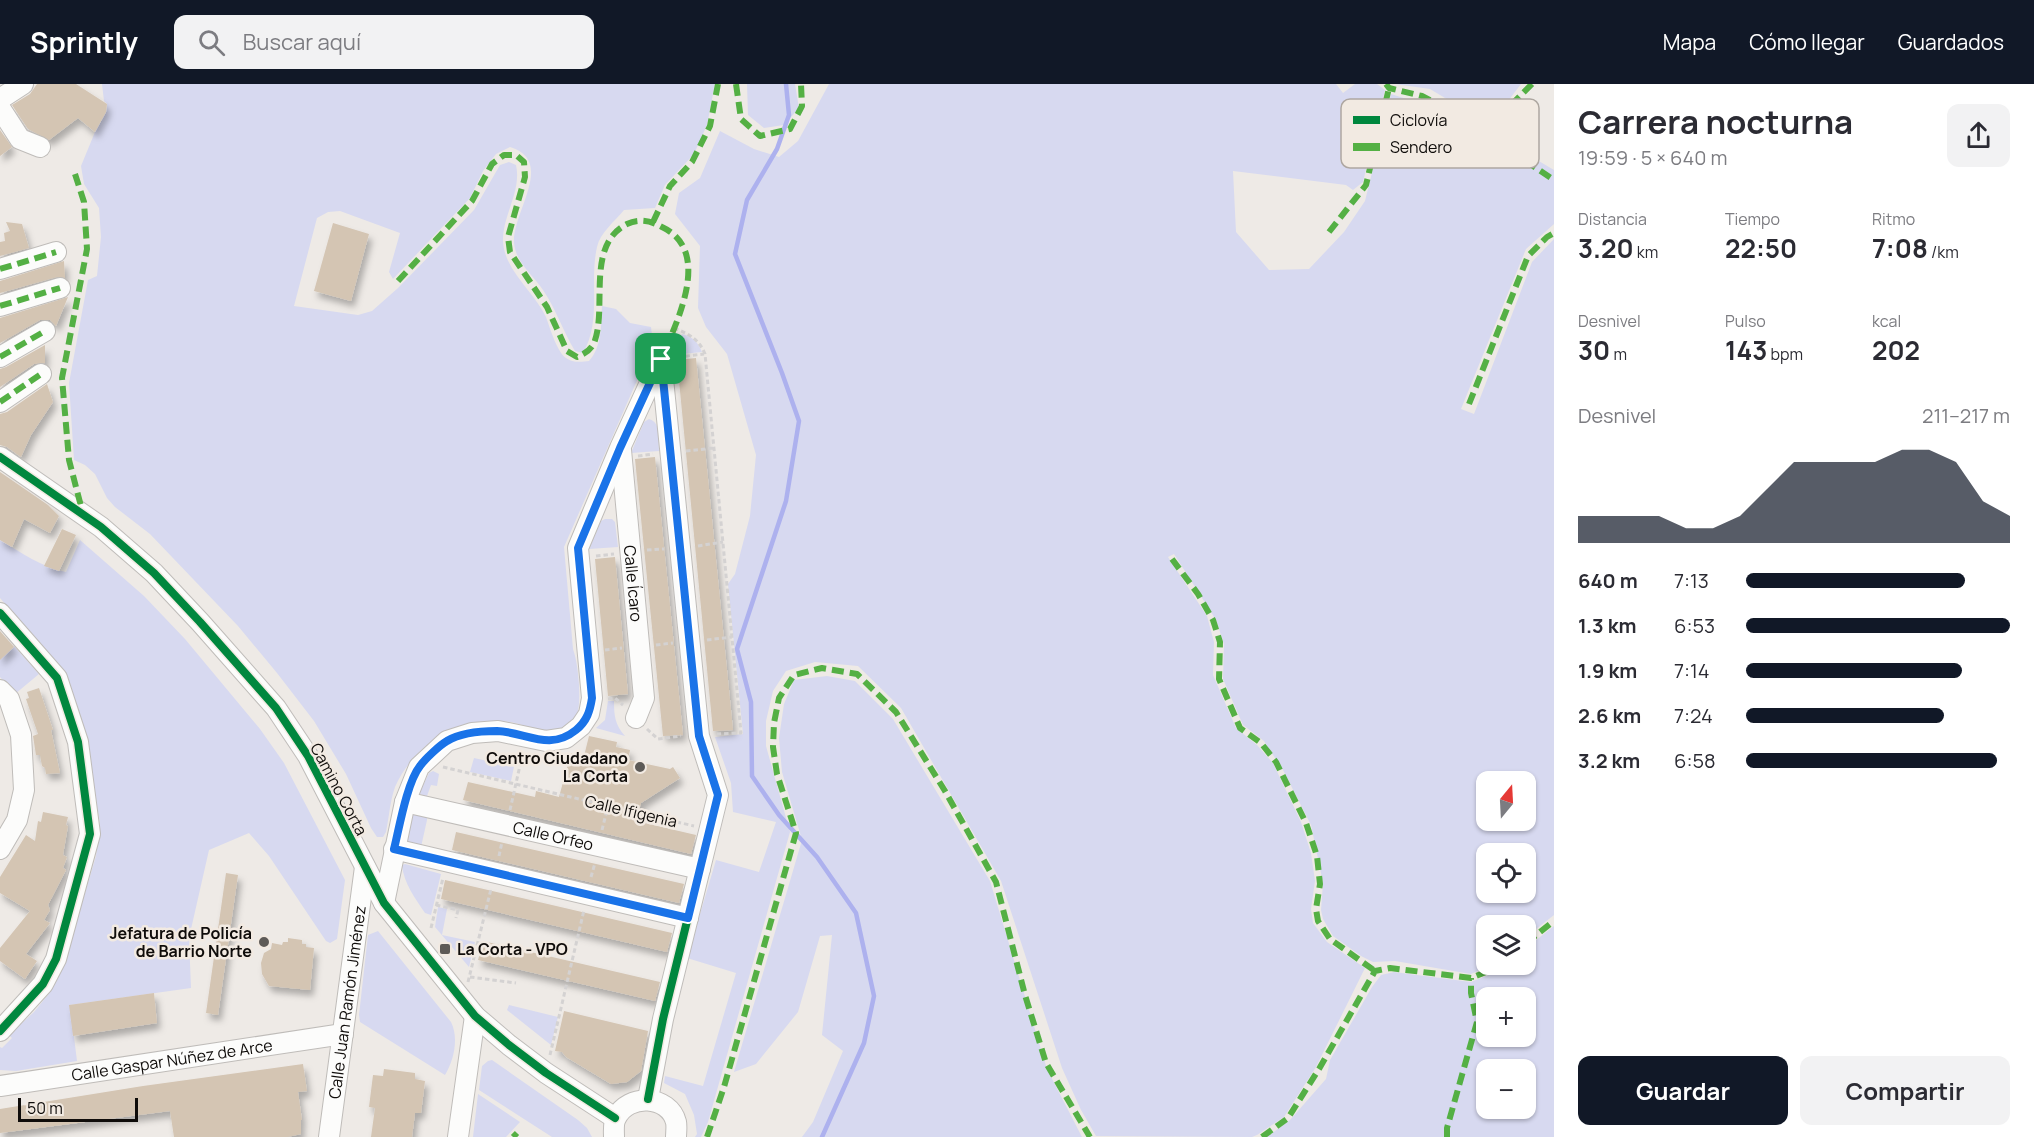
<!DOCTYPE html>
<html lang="es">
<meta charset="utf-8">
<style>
body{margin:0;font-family:Manrope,sans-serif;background:#f2f2f3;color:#2b2b33;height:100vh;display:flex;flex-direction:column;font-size:22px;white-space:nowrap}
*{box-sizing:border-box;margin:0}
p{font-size:20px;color:#7c7c81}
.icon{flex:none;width:33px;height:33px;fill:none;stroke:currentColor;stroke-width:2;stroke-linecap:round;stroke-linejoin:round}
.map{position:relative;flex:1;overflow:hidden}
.panel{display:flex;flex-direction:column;background:#fff;width:480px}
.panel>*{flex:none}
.needle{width:39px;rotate:18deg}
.controls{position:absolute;left:1476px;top:687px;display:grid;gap:12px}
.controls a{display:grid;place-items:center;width:60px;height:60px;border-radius:12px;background:#fff;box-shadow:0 2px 4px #0004;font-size:30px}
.scale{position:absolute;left:18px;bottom:15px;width:120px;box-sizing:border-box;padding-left:6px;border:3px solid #0f0c0a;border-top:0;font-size:16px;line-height:21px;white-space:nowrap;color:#0f0c0a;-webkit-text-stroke:4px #f2eae2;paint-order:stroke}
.pin{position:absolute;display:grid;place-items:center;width:51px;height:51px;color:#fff;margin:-26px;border-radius:12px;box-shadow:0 3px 9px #0006}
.round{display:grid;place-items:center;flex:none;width:63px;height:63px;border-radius:12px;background:#f2f2f3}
.head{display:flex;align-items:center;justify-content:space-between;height:102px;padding:0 24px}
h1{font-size:33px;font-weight:700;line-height:45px}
.metrics{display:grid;grid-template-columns:repeat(3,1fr);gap:9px;height:102px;padding:6px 24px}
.metrics div{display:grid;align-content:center}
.metrics b{font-size:26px;font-weight:700}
.metrics small{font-size:16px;font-weight:400}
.metrics p{font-size:16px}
.chart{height:168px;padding:12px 24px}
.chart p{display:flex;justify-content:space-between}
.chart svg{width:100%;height:108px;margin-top:6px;fill:#111827;opacity:.7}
.cta{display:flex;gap:12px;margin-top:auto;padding:12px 24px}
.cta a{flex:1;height:69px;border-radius:12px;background:#111827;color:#fff;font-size:24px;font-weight:700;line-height:69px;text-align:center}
.cta a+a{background:#f2f2f3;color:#2b2b33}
ul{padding:0 24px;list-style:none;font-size:20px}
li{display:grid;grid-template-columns:96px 72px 1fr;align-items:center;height:45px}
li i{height:15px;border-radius:8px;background:#111827}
header{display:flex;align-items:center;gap:36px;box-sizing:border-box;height:84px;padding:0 30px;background:#111827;color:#fff}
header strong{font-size:28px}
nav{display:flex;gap:33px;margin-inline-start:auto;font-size:21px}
.search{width:420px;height:54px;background:#f2f2f3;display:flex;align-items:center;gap:15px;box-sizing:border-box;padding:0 21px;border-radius:12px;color:#7c7c81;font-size:22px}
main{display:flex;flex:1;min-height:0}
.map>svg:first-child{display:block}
</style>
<header>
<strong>Sprintly</strong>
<div class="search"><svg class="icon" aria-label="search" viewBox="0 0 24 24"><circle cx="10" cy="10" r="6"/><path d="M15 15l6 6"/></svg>Buscar aquí</div>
<nav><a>Mapa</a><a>Cómo llegar</a><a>Guardados</a></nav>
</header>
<main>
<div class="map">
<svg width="1554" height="1053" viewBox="0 0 1554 1053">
<defs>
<filter id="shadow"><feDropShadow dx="3.5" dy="6" stdDeviation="3" flood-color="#0004"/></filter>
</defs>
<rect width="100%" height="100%" fill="#eeeae6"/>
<path fill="#d7d9f0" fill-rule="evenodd" d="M102,0H715L707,41L694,70L665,101L655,124L624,126C615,137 600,149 597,163C589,198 602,237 583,269L575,267C563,247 556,225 543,206C533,191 516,179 514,159C512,128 556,77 510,63L496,70L483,87L470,114L393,195L389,188L400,149L340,127L328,128L317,134L294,222L358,231L372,227L398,204L474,126L500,81L509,78L516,81C522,107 502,132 503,158C505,187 534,208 546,233C550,244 557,268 566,274C572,279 582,278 589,277C602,263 601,241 602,222L616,225L630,239L651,243L653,260L564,463L573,565C577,577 578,588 579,601C580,625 580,645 550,648C539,649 526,641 515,639C508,637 499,637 492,637C451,637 411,666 395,703C390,717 389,734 386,748L383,753H377L371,744L346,690L314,637L277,589L238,542L150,450L115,423L107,414L95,390L85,381L74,376L69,299L88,196L97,192L101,153L99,124L84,100L81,82L95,48L106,28L107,20L104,17Z
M747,0H795L799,24L784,41L764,44L748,31Z
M829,0H1336L1343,9L1355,0H1377L1385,6L1363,98L1353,106L1346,101L1233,87L1236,148L1269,186L1309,185L1344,148L1365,117L1391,10L1441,26L1492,58L1495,52L1489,46L1502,41L1527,14L1503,56L1554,86V140L1526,165L1461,325L1474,330L1532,178L1554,155V831L1526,853V842H1486V880L1491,881L1471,890L1395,877L1373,878L1361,872L1333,852L1323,835L1321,826L1323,799L1311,741L1283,686L1264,657L1243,641L1223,595L1224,560L1216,536L1174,470L1168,473L1207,532L1214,558L1213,591L1236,644L1257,661L1273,679L1301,738L1311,769L1315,797L1311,825L1313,839L1327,858L1365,884L1316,983L1284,1033L1257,1051L1252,1053L1096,1052L1081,1026L1062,984L1001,797L901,624L858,582L815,578L786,587L773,607L766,637V662L790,748L708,1038L701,1053H695L697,1050L694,1031L685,1010L664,999L665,992L703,1002L736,889L687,874L716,776L759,788L776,738L733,728L731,699L715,653L743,650L728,500L735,490L750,432L756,371L727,270L706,243L698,224L700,162L675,130L679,109L700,94L720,47L754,65L779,73L798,57ZM1486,698H1526V736H1486ZM1486,770H1526V808H1486Z
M1395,0H1521L1496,33L1480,35L1430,5Z
M682,250C692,252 698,258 702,268L672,271Z
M649,335C662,339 658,355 659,367L631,369L644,338Z
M605,435H612L615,438L618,463L589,465L601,437Z
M0,456C22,469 41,483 66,488L80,456L144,512L185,555L260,645L284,679L345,796L337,855L330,859L326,857L269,772L249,749L209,766L189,854L191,904L70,921L77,977L16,987L0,986V963L2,964L12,954L9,951L34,928L51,907L66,873L96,772L100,739L83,641L71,604L59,582L0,514Z
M14,562L39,590L15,610L0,593V566L5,571Z
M827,592L855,597L893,635L990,797L1047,985L1082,1053H802L813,1038L843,967L822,951L832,851L820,852L798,928L756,980L734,988L802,756L782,688L779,654L784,620L794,596Z
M608,617H614C614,632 615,641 625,652L596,644L605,636Z
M474,674L514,683L511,697L470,688Z
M433,687L439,690L437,702L431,701L427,712L419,710L429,689Z
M411,728L427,732V736L421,763L409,765L404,753Z
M405,780L441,790L431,831L425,829C415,814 404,800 402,781Z
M438,823L447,825L442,851L475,858L469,883L435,843Z
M1554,842V1053H1267L1290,1036L1326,995L1330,976L1372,903L1381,891L1394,888L1471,898L1491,890L1503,881L1526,880V864ZM1486,914H1526V952H1486ZM1486,986H1526V1024H1486Z
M378,847L451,938C459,954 454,976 445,991L360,938L359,931L368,851Z
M509,921L558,933L551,961L507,926Z
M492,976L578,1036L587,1044L592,1053H552L479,1006L482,982L488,977Z
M478,1010L520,1038L506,1053H473Z"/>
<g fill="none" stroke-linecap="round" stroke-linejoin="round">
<path stroke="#adb1ee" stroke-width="4.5" d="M786,0L789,31L777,65L747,116L735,170L782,289L799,337L786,417L737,565L751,618L752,692L779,731L817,773L856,829L874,912L864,959L822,1053"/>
</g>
<path fill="#d4c5b3" filter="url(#shadow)" d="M37,0H76L107,20L106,28L95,48L78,34L49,56L28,45L12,21L30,10Z
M0,46L12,63L0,72Z
M6,138L22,140L29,164L0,172V158L5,157L4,149L10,147Z
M333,139L369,150L351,217L314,207Z
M64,177L65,194L57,193L0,209V197Z
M68,213L56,242L50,236H40L0,259V234Z
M45,261V279L34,280L0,303V285L6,283Z
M696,274L733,646L713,647L677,276Z
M47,300L53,318L31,351L21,373L7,363L0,361V330L7,328Z
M655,373L683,651L663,652L635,375Z
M0,388L48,421L59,432L50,449L24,435L12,463L0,456Z
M62,445L76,451L59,487L44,482Z
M615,473L628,610L608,612L595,475Z
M0,547L14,563L0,576Z
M39,604L53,646H51L60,689L46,690L45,684L42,682L40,671H36L33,652L38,650L26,615L29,614L27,608Z
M589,652L617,658L616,663L630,666L628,676L670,685L673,683L680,694L641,719L636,737L696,751L691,770L463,716L468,698L535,713L536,707L559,713L571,669L584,672Z
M43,728L68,733L66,741L68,742L63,771L67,773L63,784L66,786L48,821L50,826L44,836L50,839L26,870L37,877L25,895L0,877V864L30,827L0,809V793L26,751L35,757L38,737L41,738Z
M456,748L684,800L679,819L452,766Z
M226,789L238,791L218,931L206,929Z
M445,796L672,849L667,868L441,815Z
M288,854L302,856V860H306V863L314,864L310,906L269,902L262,890L261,879L264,869L271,865L272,859L282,861L283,858H288Z
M483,857L660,898L655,917L478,876Z
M154,909L157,939L73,952L69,921Z
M564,927L648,947L641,987L627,998L611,1000L566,973L562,968L555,967Z
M303,980L307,1007L298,1008L302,1036H301V1050L287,1053H174L170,1027L0,1049V1025L143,1002Z
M384,985L415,989V995L425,997L421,1029H415L412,1053H371L375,1024L369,1023L373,991L383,992Z"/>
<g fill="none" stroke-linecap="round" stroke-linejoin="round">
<g stroke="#bfbcb9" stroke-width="22">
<g id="minor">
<path d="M0,15L23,0"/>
<path d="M0,24L20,55L40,63"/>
<path d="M0,185L56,168"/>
<path d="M0,222L60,204"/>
<path d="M0,273L45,247"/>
<path d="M0,318L41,290"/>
<path id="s1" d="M621,366L644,614L636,634"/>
<path d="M0,373L101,443L154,489L200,538L276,624L308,672L384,819L475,932L509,961L546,989L615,1034"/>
<path d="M0,529L57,594L78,658L90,750L56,875L43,900L0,947"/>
<path d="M0,606L9,615L21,651L24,706L17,736L0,765"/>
<path id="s2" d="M405,718L700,785"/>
<path d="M394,765L688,834"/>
<path d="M384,819L405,718L419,683L447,657L472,649L498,647L546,657L566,654L581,642L589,630L592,614L578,464L620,364L660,277"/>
<path id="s3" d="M0,1002L343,950"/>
<path d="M648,1015L663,935L718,711L699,652L661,275"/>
<path id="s4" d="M329,1053L365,783"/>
<path d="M458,1053L475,932"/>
<path d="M614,1053C614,1048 613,1039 616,1034C628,1009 669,1011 676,1038C677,1043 676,1049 676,1053"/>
</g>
</g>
<path stroke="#d4d2d2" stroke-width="3" stroke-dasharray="4.5 3" stroke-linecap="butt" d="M674,244C689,250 699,255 705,270L741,649L715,650
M678,273L704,270
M686,367L714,364
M638,372L653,370
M698,462L723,458
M647,466L664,465
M596,472L614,470
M707,556L732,553
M656,561L673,559
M605,566L622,564
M608,615L615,614L623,621
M647,645L658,655L681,652
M443,683L694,742
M510,726L523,668
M602,746L608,722
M499,772L502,758
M591,793L595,779
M436,821L458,826L456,834
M431,844L443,794
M470,893L516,899
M468,898L491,805
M550,971L584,826"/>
<use href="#minor" stroke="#fcfcfb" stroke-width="20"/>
<path stroke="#54b044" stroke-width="6" stroke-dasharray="12 6" stroke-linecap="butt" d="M736,0L741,35L760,52L790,45L802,22L801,0
M1386,0L1389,4L1422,12L1483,43L1494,56L1554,96
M1483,43L1494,38L1532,0
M75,90L84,118L87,165L62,294L69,376L83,430
M653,138L670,102L692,78L710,42L718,0
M1329,148L1366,101L1389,4
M0,185L56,168
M398,197L472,117L492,80L504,71H516L524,78L525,93L508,153L510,168L547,223L567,267L577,273C584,270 590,267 594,259C608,224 585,161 627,140C639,134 651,137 662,143C713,167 677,238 661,275
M0,222L60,204
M0,273L45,247
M0,318L41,290
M1469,320L1528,172L1547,153L1554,149
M1172,475L1198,510L1213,536L1220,558L1219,595L1240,644L1261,659L1276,678L1306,739L1317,772L1320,800L1316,825L1318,837L1330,855L1375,887
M1526,859L1554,837
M513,1053L517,1049
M707,1053L724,1003L796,749L777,690L773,663L774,639L779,614L794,591L822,584L857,590L896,628L945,707L996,798L1025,911L1046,979L1090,1053
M1262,1053L1288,1034L1319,985L1375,887L1390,884L1471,894L1491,886L1497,880
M1447,1053V1044L1477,938L1471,909V894"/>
<g stroke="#f2eae2" stroke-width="11">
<path id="cycleway" d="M0,373L101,443L154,489L200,538L276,624L308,672L384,819L475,932L509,961L546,989L615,1034
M0,529L57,594L78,658L90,750L56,875L43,900L0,947
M648,1015L663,935L718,711L699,652L661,275"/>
</g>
<use href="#cycleway" stroke="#00873e" stroke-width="8"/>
</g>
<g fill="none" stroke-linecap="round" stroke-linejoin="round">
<g stroke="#fff" stroke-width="12">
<path id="route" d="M661,275L699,652L718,711L688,834L394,765C399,745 407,698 420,682C425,675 440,661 447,657C460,649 482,647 497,647C526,648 549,668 576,646C587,637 590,627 592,614L578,464L620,364Z"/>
</g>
<use href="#route" stroke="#1a73e8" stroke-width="8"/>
</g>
<g fill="#5d5a57" stroke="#f2eae2" stroke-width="2">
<circle cx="640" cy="683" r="6"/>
<circle cx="264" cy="858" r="6"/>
<rect x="439" y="859" width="12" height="12" rx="3"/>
</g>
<g text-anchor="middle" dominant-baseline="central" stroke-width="5" stroke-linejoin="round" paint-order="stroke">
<g font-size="16" fill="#0f0c0a" stroke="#f2eae2">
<text stroke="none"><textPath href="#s1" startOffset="134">Calle Ícaro</textPath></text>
<text transform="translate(339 705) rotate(62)">Camino Corta</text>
<text transform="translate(631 727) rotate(13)">Calle Ifigenia</text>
<text stroke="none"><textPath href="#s2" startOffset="152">Calle Orfeo</textPath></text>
<text stroke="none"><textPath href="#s4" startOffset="136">Calle Juan Ramón Jiménez</textPath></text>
<text stroke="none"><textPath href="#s3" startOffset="174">Calle Gaspar Núñez de Arce</textPath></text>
</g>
<g font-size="16" font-weight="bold" fill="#0f0c0a" stroke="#f2eae2" text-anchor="end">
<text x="628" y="674">Centro Ciudadano<tspan x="628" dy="18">La Corta</tspan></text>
<text x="252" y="849">Jefatura de Policía<tspan x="252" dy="18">de Barrio Norte</tspan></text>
<text x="457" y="865" text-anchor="start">La Corta - VPO</text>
</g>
</g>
<rect x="1341" y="15" width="198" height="69" rx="9" fill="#f2eae2" stroke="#aea7a1" stroke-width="1.5"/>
<rect x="1353" y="32" width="27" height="8" fill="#00873e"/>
<rect x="1353" y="59" width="27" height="8" fill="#54b044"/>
<g font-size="16" fill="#0f0c0a">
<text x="1390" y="42">Ciclovía</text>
<text x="1390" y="69">Sendero</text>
</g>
</svg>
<div class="controls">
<a><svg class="needle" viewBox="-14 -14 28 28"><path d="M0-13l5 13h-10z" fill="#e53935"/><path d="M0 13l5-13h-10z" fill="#7c7c81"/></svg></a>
<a><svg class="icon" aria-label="locate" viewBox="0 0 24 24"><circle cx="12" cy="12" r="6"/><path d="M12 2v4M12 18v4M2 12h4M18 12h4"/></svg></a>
<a><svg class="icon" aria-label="layers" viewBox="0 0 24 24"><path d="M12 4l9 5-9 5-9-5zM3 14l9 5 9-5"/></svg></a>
<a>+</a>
<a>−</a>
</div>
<div class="scale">50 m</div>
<div class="pin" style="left:661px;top:275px;background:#1e9e55"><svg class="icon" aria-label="arrive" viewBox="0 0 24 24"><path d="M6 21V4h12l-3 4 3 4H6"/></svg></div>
</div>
<section class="panel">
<div class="head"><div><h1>Carrera nocturna</h1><p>19:59 · 5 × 640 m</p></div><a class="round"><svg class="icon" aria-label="share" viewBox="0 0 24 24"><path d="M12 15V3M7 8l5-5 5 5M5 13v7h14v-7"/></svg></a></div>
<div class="metrics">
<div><p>Distancia</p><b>3.20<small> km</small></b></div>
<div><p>Tiempo</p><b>22:50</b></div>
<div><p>Ritmo</p><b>7:08<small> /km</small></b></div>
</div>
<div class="metrics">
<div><p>Desnivel</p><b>30<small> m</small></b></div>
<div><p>Pulso</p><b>143<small> bpm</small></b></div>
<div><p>kcal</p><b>202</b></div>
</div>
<div class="chart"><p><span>Desnivel</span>211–217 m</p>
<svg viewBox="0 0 160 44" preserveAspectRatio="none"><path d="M0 44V33L10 33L20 33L30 33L40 38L50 38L60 33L70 22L80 11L90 11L100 11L110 11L120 6L130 6L140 11L150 27L160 33V44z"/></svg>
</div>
<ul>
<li><b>640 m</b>7:13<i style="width:83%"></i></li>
<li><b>1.3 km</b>6:53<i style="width:100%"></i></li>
<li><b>1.9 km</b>7:14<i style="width:82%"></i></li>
<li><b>2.6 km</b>7:24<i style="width:75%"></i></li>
<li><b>3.2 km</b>6:58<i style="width:95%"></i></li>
</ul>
<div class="cta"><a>Guardar</a><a>Compartir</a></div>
</section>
</main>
